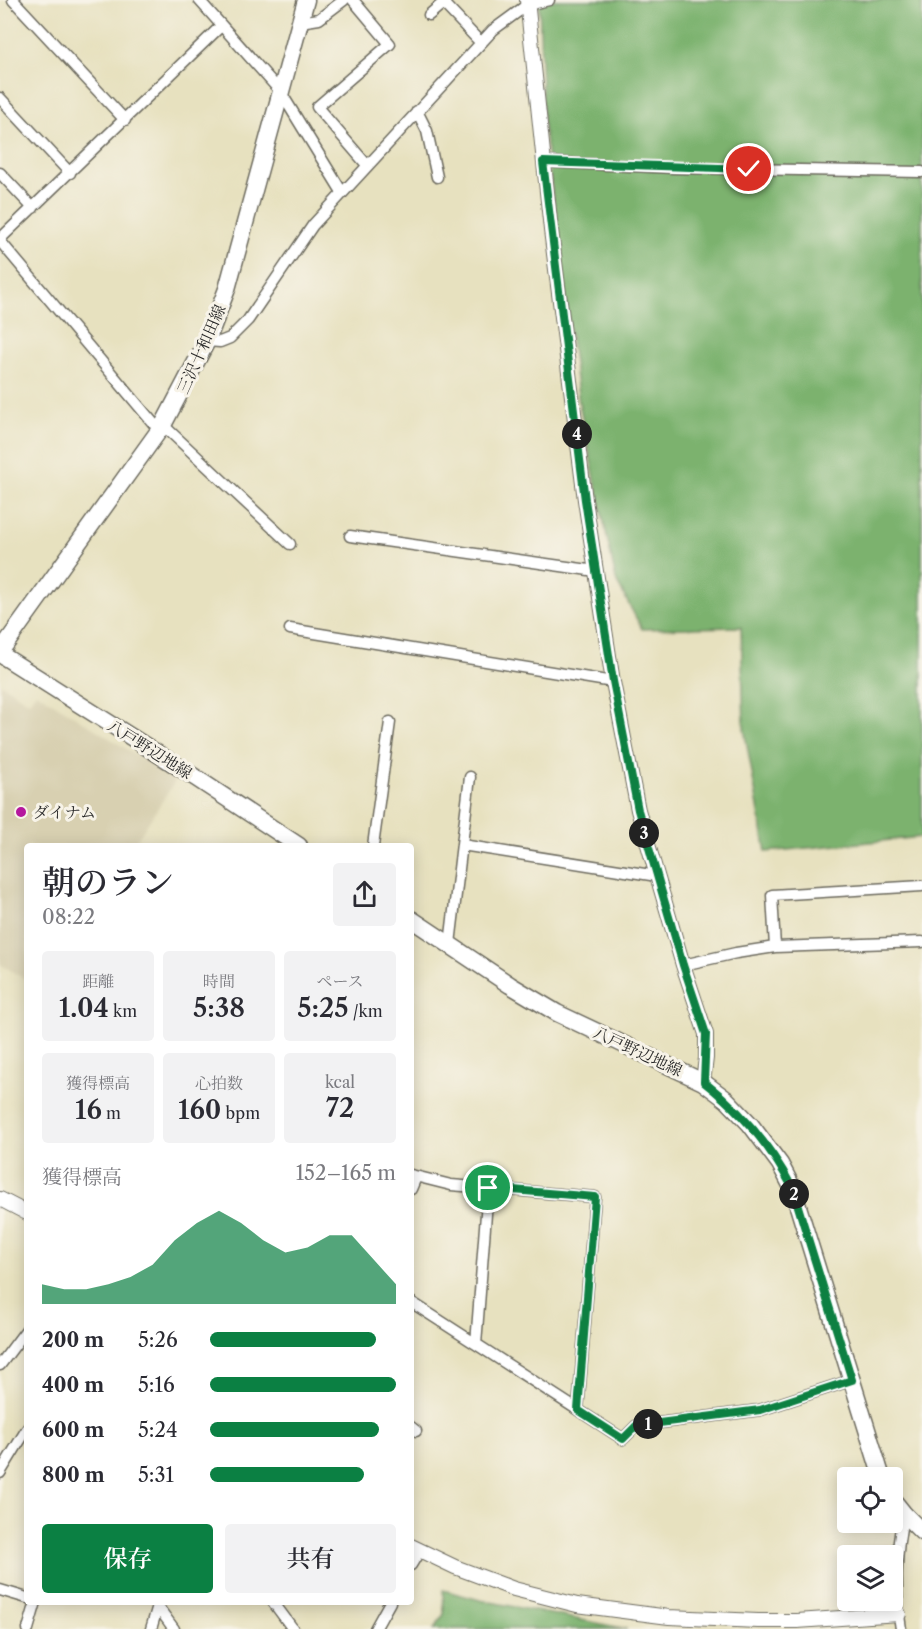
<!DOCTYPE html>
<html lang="ja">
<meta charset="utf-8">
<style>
body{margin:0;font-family:"Libre Caslon Text","Noto Serif JP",serif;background:#f2f2f3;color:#2b2b33;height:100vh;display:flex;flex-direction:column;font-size:22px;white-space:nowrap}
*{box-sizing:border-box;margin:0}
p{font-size:20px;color:#7c7c81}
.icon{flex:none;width:33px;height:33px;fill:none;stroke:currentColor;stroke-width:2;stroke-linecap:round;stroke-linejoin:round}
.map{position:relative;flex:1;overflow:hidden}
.details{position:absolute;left:24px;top:843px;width:390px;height:762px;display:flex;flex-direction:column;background:#fff;border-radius:6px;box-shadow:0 3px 15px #0003}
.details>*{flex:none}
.tools{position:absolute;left:837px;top:1467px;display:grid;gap:12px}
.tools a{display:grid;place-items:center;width:66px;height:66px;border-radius:6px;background:#fff;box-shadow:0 3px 15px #0003;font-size:30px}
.pin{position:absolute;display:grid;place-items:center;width:51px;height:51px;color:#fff;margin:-26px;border:3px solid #fff;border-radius:50%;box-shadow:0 2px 6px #0007}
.km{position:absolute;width:30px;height:30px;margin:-15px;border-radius:50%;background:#222;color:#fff;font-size:16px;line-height:30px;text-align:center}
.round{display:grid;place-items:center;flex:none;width:63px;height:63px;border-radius:6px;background:#f2f2f3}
.summary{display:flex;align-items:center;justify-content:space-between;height:102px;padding:0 18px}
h1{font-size:33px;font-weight:600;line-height:45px}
.metrics{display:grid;grid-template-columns:repeat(3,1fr);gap:9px;height:102px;padding:6px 18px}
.metrics div{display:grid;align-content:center;border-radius:6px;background:#f2f2f3;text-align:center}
.metrics b{font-size:26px;font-weight:600}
.metrics small{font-size:16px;font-weight:400}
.metrics p{font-size:16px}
.chart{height:168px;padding:12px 18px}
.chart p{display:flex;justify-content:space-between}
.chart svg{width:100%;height:108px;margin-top:6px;fill:#0b8043;opacity:.7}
.action{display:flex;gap:12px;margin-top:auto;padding:12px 18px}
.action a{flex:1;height:69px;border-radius:6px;background:#0b8043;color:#fff;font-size:24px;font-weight:600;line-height:69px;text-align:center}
.action a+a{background:#f2f2f3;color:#2b2b33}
ul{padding:0 18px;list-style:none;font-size:20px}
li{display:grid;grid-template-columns:96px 72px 1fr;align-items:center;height:45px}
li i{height:15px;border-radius:8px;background:#0b8043}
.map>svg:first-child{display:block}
</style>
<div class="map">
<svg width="922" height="1629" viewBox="0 0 922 1629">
<rect width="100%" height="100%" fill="#f7f3e8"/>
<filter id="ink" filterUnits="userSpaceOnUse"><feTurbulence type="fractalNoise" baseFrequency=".0167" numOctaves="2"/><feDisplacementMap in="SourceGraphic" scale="12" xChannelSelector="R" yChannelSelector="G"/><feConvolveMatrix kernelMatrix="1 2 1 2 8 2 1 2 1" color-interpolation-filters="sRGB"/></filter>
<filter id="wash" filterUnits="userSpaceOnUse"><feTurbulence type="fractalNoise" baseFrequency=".008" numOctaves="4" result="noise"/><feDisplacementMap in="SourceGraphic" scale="24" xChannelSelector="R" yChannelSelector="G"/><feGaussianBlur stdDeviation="1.35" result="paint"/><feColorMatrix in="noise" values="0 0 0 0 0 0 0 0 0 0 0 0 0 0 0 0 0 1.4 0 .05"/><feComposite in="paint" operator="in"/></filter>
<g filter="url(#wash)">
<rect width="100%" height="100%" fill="#e7e1bf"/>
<path fill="#d8d0b1" d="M0,683L29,702L36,692L176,780L133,846H27V980L0,964Z"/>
<path fill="#7bb26e" stroke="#536e4c" stroke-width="1.5" d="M539,0H922V837L766,852L744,728L741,627L642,629L616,580L579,403L543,120Z
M443,1590L480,1600L627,1629H434L444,1614Z"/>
</g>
<g filter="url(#ink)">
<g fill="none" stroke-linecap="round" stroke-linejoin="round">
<g stroke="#6d6b5f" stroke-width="13">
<path id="minor" d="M13,0L125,120
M199,0L280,91L342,192
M353,0L390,44L317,107L367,165
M446,0L443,3L481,43
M429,15L443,3
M300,22L319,19L344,0
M0,98L70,173
M417,111L427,131L437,177
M543,162L674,168L922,172
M0,173L33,208
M0,239L221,26
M0,241L159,430
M207,341L220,342L230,338L248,320L313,225L493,30L527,5L549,0
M163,425L290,544
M350,536L596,571
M290,629L613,682
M462,845L657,876
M373,846L390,722
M450,944L470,777
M775,947L772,895L922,886
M683,965L736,953L775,947L922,942
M411,1175L451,1185L595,1197L578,1410
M411,1189L416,1177
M411,1302L623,1439L636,1426L760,1410L852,1380
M476,1344L488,1188
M0,1365L27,1329
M411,1427L416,1431
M0,1473L27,1429
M411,1565L420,1550
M0,1590L27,1598
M273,1602L293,1629
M158,1607L174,1629
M28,1629L36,1602
M151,1629L159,1602
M375,1629L390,1602
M901,1629C895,1593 895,1550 904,1514"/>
</g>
<g stroke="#6d6b5f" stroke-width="16">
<path id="tertiary" d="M527,0L551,230L585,500L613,682L638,810L683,965L706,1034V1058L703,1082
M0,1199L27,1213
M411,1546L455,1567L514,1589L577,1605L669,1617L758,1621H797L899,1614"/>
</g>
<g stroke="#6d6b5f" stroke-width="19">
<path id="primary" d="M0,652L163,425L207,341L227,289L306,0
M0,654L196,778L299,846
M411,919L510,985L557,1013L703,1082L727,1100L750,1124L780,1164L792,1187L882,1478
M892,1499L904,1514L922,1532"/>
</g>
<use href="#minor" stroke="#fff" stroke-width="10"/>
<use href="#tertiary" stroke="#fff" stroke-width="14"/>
<use href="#primary" stroke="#fff" stroke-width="16"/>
</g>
</g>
<g fill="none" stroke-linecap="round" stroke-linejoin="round" filter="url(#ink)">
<g stroke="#fff" stroke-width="12">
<path id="route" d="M488,1188L595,1197L578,1410L623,1439L636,1426L760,1410L852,1380L792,1187C770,1145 741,1111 704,1082L706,1034L683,965L638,810L613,681L585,500L543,162L749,169"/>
</g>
<use href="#route" stroke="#0b8043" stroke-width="8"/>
</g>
<circle fill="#b5179e" stroke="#f7f3e8" stroke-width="2" cx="21" cy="812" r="6"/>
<g text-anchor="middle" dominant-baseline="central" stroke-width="6" stroke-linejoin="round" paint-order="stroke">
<g font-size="16" fill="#2b2b2b" stroke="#f7f3e8">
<text transform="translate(201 349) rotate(-66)">三沢十和田線</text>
<text transform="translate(150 749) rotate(32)">八戸野辺地線</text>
<text transform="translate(638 1051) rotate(25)">八戸野辺地線</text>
</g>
<g font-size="16" fill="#2b2b2b" stroke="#f7f3e8" text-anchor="start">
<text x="33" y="812">ダイナム</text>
</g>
</g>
</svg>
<div class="tools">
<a><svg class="icon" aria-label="locate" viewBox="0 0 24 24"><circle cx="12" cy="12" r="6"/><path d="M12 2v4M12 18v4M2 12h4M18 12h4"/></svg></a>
<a><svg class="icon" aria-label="layers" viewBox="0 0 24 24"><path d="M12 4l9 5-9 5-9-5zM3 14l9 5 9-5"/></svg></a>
</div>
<div class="pin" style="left:488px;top:1188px;background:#1e9e55"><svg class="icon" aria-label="arrive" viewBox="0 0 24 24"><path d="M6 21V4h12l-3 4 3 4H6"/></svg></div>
<div class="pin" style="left:749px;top:169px;background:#d93025"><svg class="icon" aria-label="check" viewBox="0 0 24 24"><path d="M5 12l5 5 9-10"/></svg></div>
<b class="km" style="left:648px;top:1424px">1</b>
<b class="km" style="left:794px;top:1194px">2</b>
<b class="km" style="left:644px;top:833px">3</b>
<b class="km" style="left:577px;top:434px">4</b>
<section class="details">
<div class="summary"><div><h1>朝のラン</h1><p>08:22</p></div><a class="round"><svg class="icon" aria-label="share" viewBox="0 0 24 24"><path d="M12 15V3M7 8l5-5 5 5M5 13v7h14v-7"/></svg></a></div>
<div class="metrics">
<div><p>距離</p><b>1.04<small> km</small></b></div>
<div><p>時間</p><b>5:38</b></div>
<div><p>ペース</p><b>5:25<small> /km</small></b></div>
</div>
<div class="metrics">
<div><p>獲得標高</p><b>16<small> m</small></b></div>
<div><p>心拍数</p><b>160<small> bpm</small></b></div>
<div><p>kcal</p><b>72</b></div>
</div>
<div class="chart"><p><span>獲得標高</span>152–165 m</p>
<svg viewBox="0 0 160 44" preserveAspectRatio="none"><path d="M0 44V36L10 38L20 38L30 36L40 33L50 28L60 18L70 11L80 6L90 11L100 18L110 23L120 21L130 16L140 16L150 26L160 36V44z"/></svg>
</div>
<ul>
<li><b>200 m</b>5:26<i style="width:89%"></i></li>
<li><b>400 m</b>5:16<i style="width:100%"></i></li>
<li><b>600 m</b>5:24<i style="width:91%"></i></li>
<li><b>800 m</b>5:31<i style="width:83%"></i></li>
</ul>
<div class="action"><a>保存</a><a>共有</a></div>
</section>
</div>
